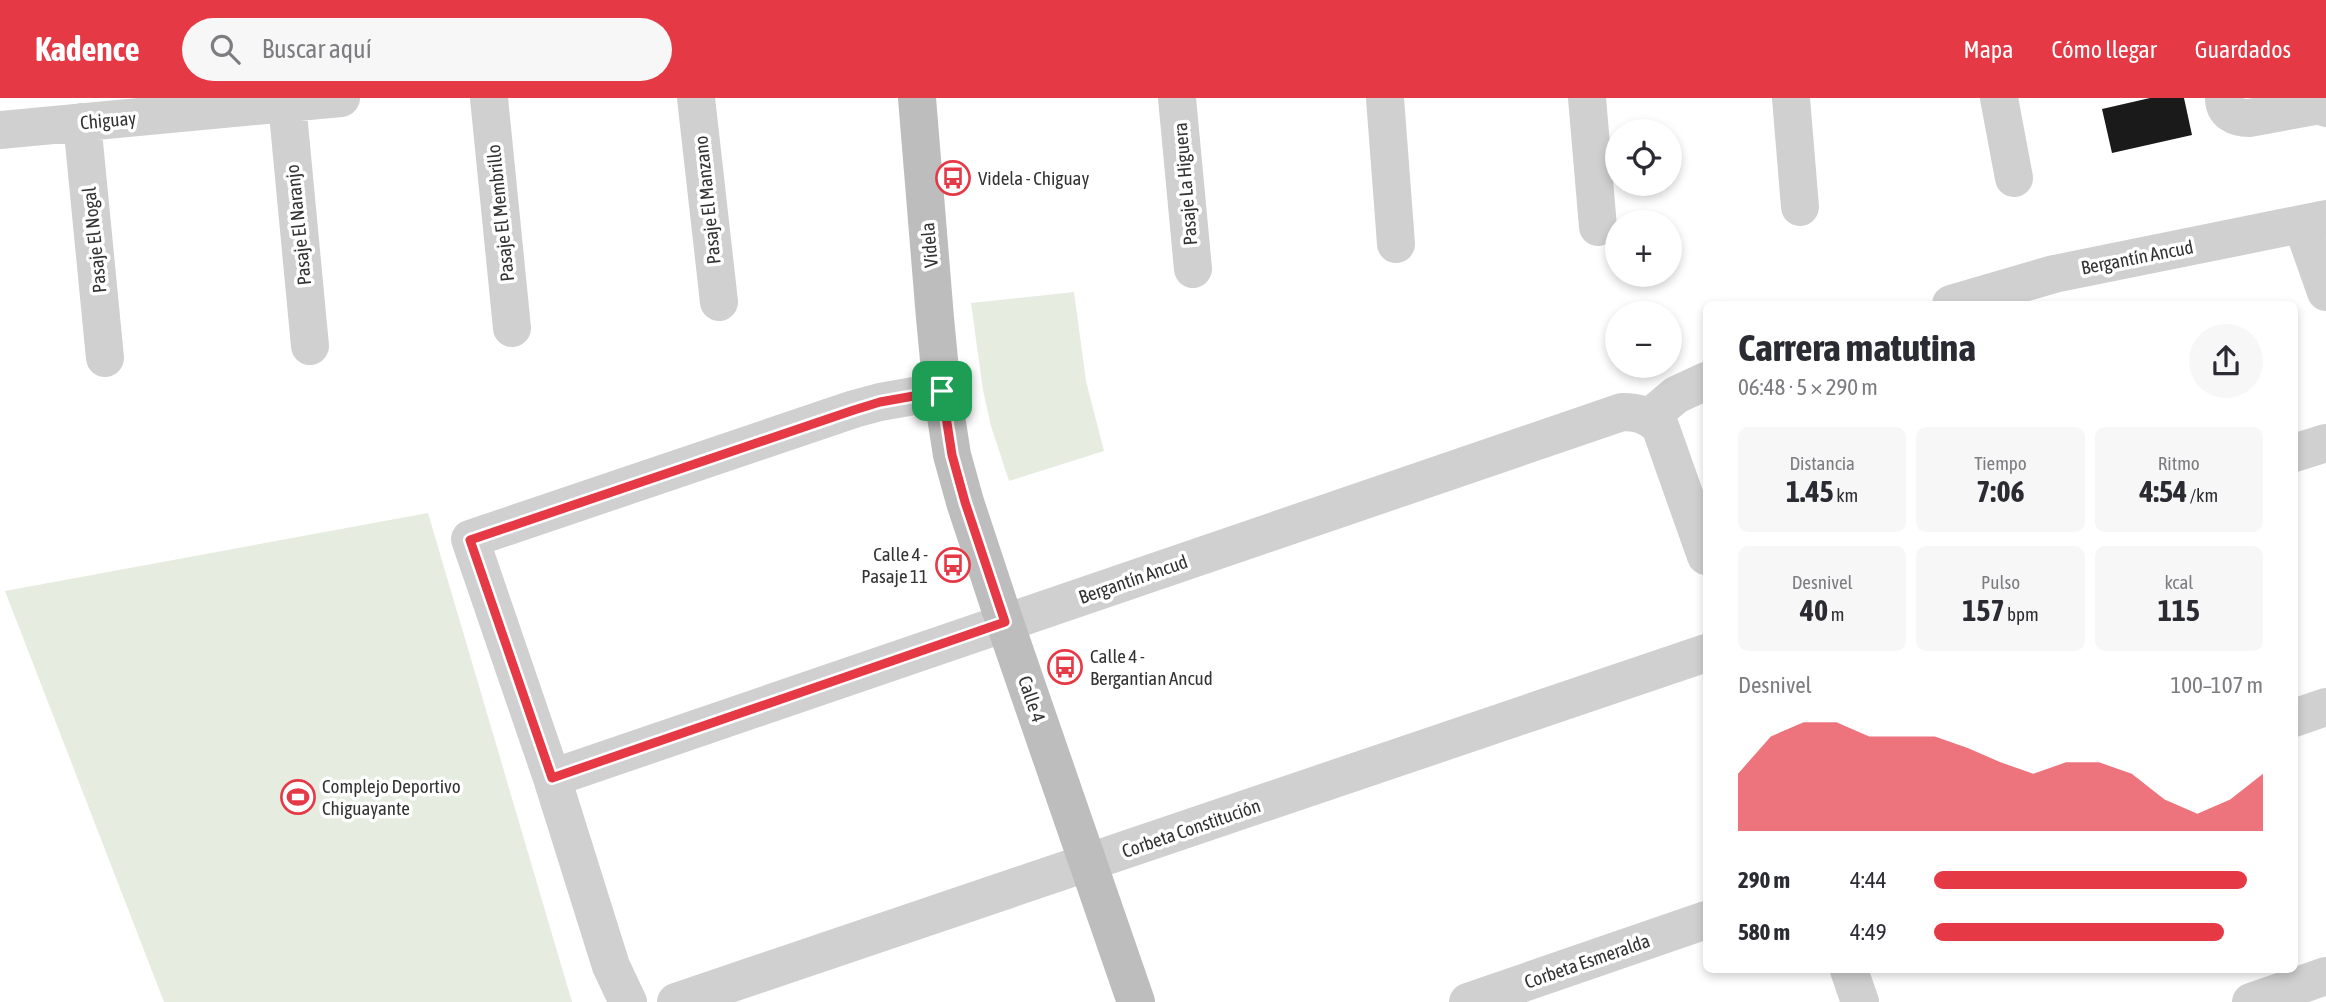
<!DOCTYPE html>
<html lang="es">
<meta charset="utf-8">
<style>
body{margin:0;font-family:"Asap Condensed",sans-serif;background:#f7f7f7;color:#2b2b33;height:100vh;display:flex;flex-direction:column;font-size:26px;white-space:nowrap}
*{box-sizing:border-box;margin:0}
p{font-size:23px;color:#7c7c81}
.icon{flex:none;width:38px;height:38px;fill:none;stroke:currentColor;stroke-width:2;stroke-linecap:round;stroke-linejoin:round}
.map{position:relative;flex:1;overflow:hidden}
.drawer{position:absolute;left:1703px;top:203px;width:595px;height:672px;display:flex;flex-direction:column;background:#fff;border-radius:10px;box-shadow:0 4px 10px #0003}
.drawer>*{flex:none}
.tools{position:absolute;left:1605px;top:21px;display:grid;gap:14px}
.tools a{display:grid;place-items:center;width:77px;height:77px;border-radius:50%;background:#fff;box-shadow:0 4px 10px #0003;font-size:35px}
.pin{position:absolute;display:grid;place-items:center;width:60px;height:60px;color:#fff;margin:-30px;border-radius:14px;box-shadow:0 4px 10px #0006}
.round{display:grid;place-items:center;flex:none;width:74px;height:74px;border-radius:37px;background:#f7f7f7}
.overview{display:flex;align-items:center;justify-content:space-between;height:119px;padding:0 35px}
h1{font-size:38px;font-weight:700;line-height:52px}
.stats{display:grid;grid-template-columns:repeat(3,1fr);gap:10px;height:119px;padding:7px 35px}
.stats div{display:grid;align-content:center;border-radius:10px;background:#f7f7f7;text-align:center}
.stats b{font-size:30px;font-weight:700}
.stats small{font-size:19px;font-weight:400}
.stats p{font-size:19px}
.chart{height:196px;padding:14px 35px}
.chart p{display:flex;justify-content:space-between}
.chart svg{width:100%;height:126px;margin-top:7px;fill:#e63946;opacity:.7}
ul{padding:0 35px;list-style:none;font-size:23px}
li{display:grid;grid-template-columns:112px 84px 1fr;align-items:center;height:52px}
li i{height:18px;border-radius:9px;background:#e63946}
header{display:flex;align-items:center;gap:42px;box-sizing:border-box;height:98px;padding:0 35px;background:#e63946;color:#fff}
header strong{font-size:33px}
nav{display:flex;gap:38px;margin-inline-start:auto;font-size:24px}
.search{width:490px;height:63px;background:#f7f7f7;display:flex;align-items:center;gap:18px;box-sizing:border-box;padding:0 24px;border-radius:38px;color:#7c7c81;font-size:26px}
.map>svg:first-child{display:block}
</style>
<header>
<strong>Kadence</strong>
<div class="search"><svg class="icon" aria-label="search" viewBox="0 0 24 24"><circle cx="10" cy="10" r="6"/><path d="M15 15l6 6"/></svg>Buscar aquí</div>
<nav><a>Mapa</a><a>Cómo llegar</a><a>Guardados</a></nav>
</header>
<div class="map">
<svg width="2326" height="904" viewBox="0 0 2326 904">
<rect width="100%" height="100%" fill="#fff"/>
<path fill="#e6ecdf" d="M1074,194L1086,283L1104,353L1009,383L991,328L983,292L971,205Z
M428,415L572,904H164L5,493Z"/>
<path fill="#1a1a1a" d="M2150,0H2184L2192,37L2112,55L2102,11Z"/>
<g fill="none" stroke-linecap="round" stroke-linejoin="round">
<path stroke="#d0d0d0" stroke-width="38" d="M489,0L512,230
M696,0L719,204
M1177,0L1193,171
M1385,0L1396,146
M1587,0L1598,129
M1791,0L1800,109
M1999,0L2014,80
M2224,0C2224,15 2236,20 2249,20L2325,6L2326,10
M287,5L310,248
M82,24L105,260
M0,32L341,0
M2302,126L2326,194
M1951,206L2054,176L2326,121
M1650,319L1676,297L1706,283
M2294,355L2326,345
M2294,620L2326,609
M552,680L1622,314C1638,314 1647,317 1660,328L1706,458
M1849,872L1860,904
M628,904L611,868L552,680L470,441L854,311L880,304L942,293
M676,904L1706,555
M1468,904L1706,822
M2251,904L2326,878"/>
<path stroke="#bdbdbd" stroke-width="38" d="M917,0L935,220L942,293L952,357L965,404L1005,525L1136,904"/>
</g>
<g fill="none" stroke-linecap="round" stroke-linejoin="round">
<g stroke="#fff" stroke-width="14">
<path id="route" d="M942,293L952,357L965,404L1005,524L552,680L470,442L854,312L880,304Z"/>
</g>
<use href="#route" stroke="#e63946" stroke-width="9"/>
</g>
<defs>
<g id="bus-ring" transform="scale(1.75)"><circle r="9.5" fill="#fff" stroke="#e63946" stroke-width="1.5"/><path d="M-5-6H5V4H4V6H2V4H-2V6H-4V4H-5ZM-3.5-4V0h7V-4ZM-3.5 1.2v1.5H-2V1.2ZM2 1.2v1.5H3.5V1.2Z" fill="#e63946"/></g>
<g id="stadium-ring" transform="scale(1.75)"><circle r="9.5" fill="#fff" stroke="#e63946" stroke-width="1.5"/><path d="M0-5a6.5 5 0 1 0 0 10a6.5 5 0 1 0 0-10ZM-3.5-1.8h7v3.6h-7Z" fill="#e63946"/></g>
</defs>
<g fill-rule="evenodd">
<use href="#bus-ring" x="953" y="80"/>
<use href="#bus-ring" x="953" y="467"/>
<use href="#bus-ring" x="1065" y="569"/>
<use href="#stadium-ring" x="298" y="699"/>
</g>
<g text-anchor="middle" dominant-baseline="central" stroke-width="7" stroke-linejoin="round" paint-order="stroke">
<g font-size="19" fill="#333" stroke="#fff">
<text transform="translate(108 22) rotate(-5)">Chiguay</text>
<text transform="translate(1185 86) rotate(-95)">Pasaje La Higuera</text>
<text transform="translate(707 102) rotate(-96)">Pasaje El Manzano</text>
<text transform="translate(500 115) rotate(-96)">Pasaje El Membrillo</text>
<text transform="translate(298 127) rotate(-96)">Pasaje El Naranjo</text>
<text transform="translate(94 142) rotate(-96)">Pasaje El Nogal</text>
<text transform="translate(929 147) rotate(-95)">Videla</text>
<text transform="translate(2137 159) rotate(-11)">Bergantín Ancud</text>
<text transform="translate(1133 481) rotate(-19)">Bergantín Ancud</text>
<text transform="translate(1032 601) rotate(71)">Calle 4</text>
<text transform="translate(1191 730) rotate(-19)">Corbeta Constitución</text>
<text transform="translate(1587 863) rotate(-19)">Corbeta Esmeralda</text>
</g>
<g font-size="19" fill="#333" stroke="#fff" text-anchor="start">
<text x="978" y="80">Videla - Chiguay</text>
<text x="928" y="456" text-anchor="end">Calle 4 -<tspan x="928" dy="22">Pasaje 11</tspan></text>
<text x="1090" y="558">Calle 4 -<tspan x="1090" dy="22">Bergantian Ancud</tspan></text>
<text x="322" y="688">Complejo Deportivo<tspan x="322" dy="22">Chiguayante</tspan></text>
</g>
</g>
</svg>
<div class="tools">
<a><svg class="icon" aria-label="locate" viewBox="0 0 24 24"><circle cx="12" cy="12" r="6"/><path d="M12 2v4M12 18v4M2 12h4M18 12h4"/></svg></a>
<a>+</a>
<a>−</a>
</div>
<div class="pin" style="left:942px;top:293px;background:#1e9e55"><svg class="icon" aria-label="arrive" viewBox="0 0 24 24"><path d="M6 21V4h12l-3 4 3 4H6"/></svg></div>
<section class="drawer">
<div class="overview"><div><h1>Carrera matutina</h1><p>06:48 · 5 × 290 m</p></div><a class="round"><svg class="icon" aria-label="share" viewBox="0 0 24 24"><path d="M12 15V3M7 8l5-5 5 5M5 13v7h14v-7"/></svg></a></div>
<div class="stats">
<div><p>Distancia</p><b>1.45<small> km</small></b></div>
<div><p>Tiempo</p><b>7:06</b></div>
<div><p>Ritmo</p><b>4:54<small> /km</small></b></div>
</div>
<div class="stats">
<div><p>Desnivel</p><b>40<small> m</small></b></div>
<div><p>Pulso</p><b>157<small> bpm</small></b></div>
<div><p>kcal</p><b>115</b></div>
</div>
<div class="chart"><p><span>Desnivel</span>100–107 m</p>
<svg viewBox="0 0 160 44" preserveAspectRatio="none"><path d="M0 44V24L10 11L20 6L30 6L40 11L50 11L60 11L70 15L80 20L90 24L100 20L110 20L120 24L130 33L140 38L150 33L160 24V44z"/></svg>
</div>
<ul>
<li><b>290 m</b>4:44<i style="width:95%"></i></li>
<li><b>580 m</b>4:49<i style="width:88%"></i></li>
</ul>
</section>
</div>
